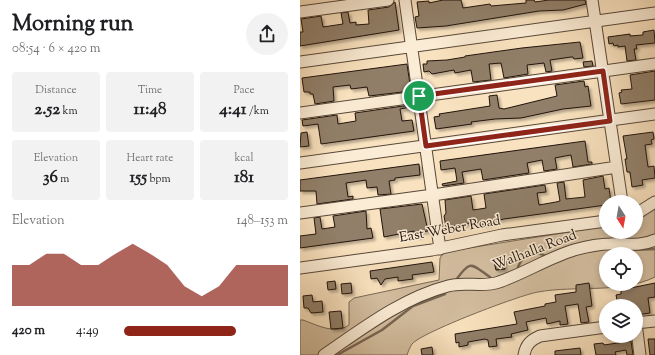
<!DOCTYPE html>
<meta charset="utf-8">
<style>
body{margin:0;font-family:"Sorts Mill Goudy",serif;background:#f2f2f2;color:#202124;height:100vh;display:flex;flex-direction:column;font-size:15px;white-space:nowrap}
*{box-sizing:border-box;margin:0}
p{font-size:13px;color:#757577}
.icon{flex:none;width:22px;height:22px;fill:none;stroke:currentColor;stroke-width:2;stroke-linecap:round;stroke-linejoin:round}
.map{position:relative;flex:1;overflow:hidden}
.details{display:flex;flex-direction:column;background:#fff;width:300px}
.details>*{flex:none}
.needle{width:26px;rotate:169deg}
.buttons{position:absolute;left:299px;top:195px;display:grid;gap:8px}
.buttons a{display:grid;place-items:center;width:44px;height:44px;border-radius:50%;background:#fff;box-shadow:0 2px 6px #0003;font-size:20px}
.pin{position:absolute;display:grid;place-items:center;width:34px;height:34px;color:#fff;margin:-17px;border:2px solid #fff;border-radius:50%;box-shadow:0 1px 4px #0007}
.round{display:grid;place-items:center;flex:none;width:42px;height:42px;border-radius:21px;background:#f2f2f2}
.head{display:flex;align-items:center;justify-content:space-between;height:68px;padding:0 12px}
h1{font-size:22px;font-weight:700;line-height:30px}
.metrics{display:grid;grid-template-columns:repeat(3,1fr);gap:6px;height:68px;padding:4px 12px}
.metrics div{display:grid;align-content:center;border-radius:4px;background:#f2f2f2;text-align:center}
.metrics b{font-size:17px;font-weight:700}
.metrics small{font-size:11px;font-weight:400}
.metrics p{font-size:11px}
.chart{height:112px;padding:8px 12px}
.chart p{display:flex;justify-content:space-between}
.chart svg{width:100%;height:72px;margin-top:4px;fill:#8f2418;opacity:.7}
ul{padding:0 12px;list-style:none;font-size:13px}
li{display:grid;grid-template-columns:64px 48px 1fr;align-items:center;height:30px}
li i{height:10px;border-radius:5px;background:#8f2418}
main{display:flex;flex:1;min-height:0}
.map>svg:first-child{display:block}
</style>
<main>
<section class="details">
<div class="head"><div><h1>Morning run</h1><p>08:54 · 6 × 420 m</p></div><a class="round"><svg class="icon" aria-label="share" viewBox="0 0 24 24"><path d="M12 15V3M7 8l5-5 5 5M5 13v7h14v-7"/></svg></a></div>
<div class="metrics">
<div><p>Distance</p><b>2.52<small> km</small></b></div>
<div><p>Time</p><b>11:48</b></div>
<div><p>Pace</p><b>4:41<small> /km</small></b></div>
</div>
<div class="metrics">
<div><p>Elevation</p><b>36<small> m</small></b></div>
<div><p>Heart rate</p><b>155<small> bpm</small></b></div>
<div><p>kcal</p><b>181</b></div>
</div>
<div class="chart"><p><span>Elevation</span>148–153 m</p>
<svg viewBox="0 0 160 44" preserveAspectRatio="none"><path d="M0 44V19L10 19L20 12L30 12L40 19L50 19L60 12L70 6L80 12L90 19L100 32L110 38L120 32L130 19L140 19L150 19L160 19V44z"/></svg>
</div>
<ul>
<li><b>420 m</b>4:49<i style="width:68%"></i></li>
</ul>
</section>
<div class="map">
<svg width="355" height="355" viewBox="0 0 355 355">
<defs>
<filter id="shadow"><feDropShadow dx="2.5" dy="2.5" stdDeviation="1" flood-color="#0004"/></filter>
</defs>
<rect width="100%" height="100%" fill="#f9e2bf"/>
<filter id="stains"><feTurbulence type="fractalNoise" baseFrequency=".005" numOctaves="4"/><feColorMatrix values="0 0 0 0 .2 0 0 0 0 .09 0 0 0 0 .02 0 0 0 .5 -.17"/></filter>
<radialGradient id="worn" r=".72"><stop offset=".6" stop-color="#630" stop-opacity="0"/><stop offset="1" stop-color="#630" stop-opacity=".3"/></radialGradient>
<path fill="#d4bfa1" stroke="#7a6956" fill-rule="evenodd" d="M355,208V277C320,294 277,285 238,292C220,295 122,332 112,344C110,347 108,352 107,355H0V320H3C17,325 35,335 49,325V302L54,298L139,280L140,258L144,252L306,226V232H336V220ZM306,254H336V284H306ZM196,258H198L199,260L206,259L207,264L204,265L205,269L196,270L194,261Z"/>
<g fill="none" stroke-linecap="round" stroke-linejoin="round">
<path stroke="#776553" stroke-width="2.5" d="M332,250L355,249
M258,261L268,257
M218,267C224,253 233,250 246,256
M156,280C171,259 171,264 190,277
M37,355L82,330L113,306L145,294"/>
</g>
<path fill="#917f69" stroke="#21130c" filter="url(#shadow)" d="M143,0H161L163,8L190,4L191,6L226,3V0H234L235,2L249,0H285L286,4L263,10L239,11L146,26L117,28L115,17L119,16L117,2L129,1V3Z
M95,2L99,30L0,46V32H3L1,19L21,16L23,27L43,24L41,13L48,12L50,23L56,22V25L69,24L68,10L89,7Z
M354,30L355,43L336,45L337,49H334L336,60L327,61L325,46L318,47V45L314,46L313,43L309,44L308,37L330,34V36L343,35V32Z
M280,42L283,58L274,59L273,57H271L250,60L252,71L246,72L244,63L227,65L228,74L204,78L201,63L189,64L191,80L173,82L171,70L155,73L154,70L132,74L129,71L124,72L123,64H127V61L147,60L165,57V56L222,48Z
M292,61L293,66L284,67L283,62Z
M107,64L111,91L69,96L67,87L51,89L50,85L33,87L34,101L15,104L13,94H10V92H4L2,78Z
M355,71V100L321,104L319,93L322,92L321,90L332,89L330,75Z
M284,81L285,87L288,86L291,106L263,109L221,118L195,119L171,122L172,124L136,129L134,117L140,116L139,114L190,106L189,96L197,95L199,108L204,109L257,96L255,85Z
M110,105L111,107L100,109L102,121L112,120L114,131L21,144L18,124L3,126L2,120L37,115L38,124L56,121L55,113Z
M7,132L9,146L0,147L1,133Z
M353,132L354,139L351,140L352,144L345,145L348,167L354,166L355,178L342,180L343,185L332,187L330,172H327L325,159H327L323,136Z
M285,141L288,162H292V164L273,167L271,155L265,156L255,158L257,169L244,171L242,160L227,163L229,173L183,180L181,169L162,172L164,183L143,186L142,184L157,181L155,168L141,170L140,161Z
M119,164L120,175L95,178V180L89,181L91,194L78,195L77,187L67,188L66,180L46,183L48,197L53,196V199L17,204L16,191H0V180Z
M303,176L305,189L309,188L311,202H306V205L204,219L190,222L191,224L180,225V222L146,227L144,216L146,213L145,200L171,196L173,210L186,208L184,194L245,185L246,192L237,193L239,205L256,202L260,201L257,183L264,182L266,199L285,197L283,180Z
M122,204L128,231L120,232L121,236H115L114,231L84,237L80,209Z
M66,211L67,229L71,228L73,238L0,248V236L16,234L14,218L20,217L22,229L35,227L33,216Z
M203,259L205,269L196,270L194,261Z
M132,262L134,272L112,275L113,279L98,281V277L85,279L81,285L77,278L71,279L70,271Z
M35,281L36,289L28,290L27,282Z
M51,283L52,293L42,294L41,284Z
M289,283L292,306L286,307L289,322L281,323L278,304L265,306L268,324L260,325V321L247,324L246,318L226,322L228,330L211,334L212,337L196,339L197,346L189,347L188,340L185,339L168,342V345L159,347V342L156,343L155,334L217,324L214,312L245,306V304L256,302L255,295L276,292V285Z
M355,283V297L348,298L350,313L336,315V306L318,305L316,295L321,294V290Z
M12,295L13,302L22,301L23,312L11,313L8,308H4L3,296Z
M41,311L43,328L31,329L29,312Z
M348,339H355V355H350Z
M331,341L333,355H327L326,350L315,352L316,355H296L294,344L303,343L304,345Z
M132,347L133,355H122L121,349Z
M280,348L281,355H255V351Z"/>
<g fill="none" stroke-linecap="round" stroke-linejoin="round">
<g stroke="#574739" stroke-width="13">
<path id="minor" d="M105,0L140,249
M292,0L322,202
M0,12L88,0
M0,62L355,13
M0,113L355,64
M0,163L355,114
M0,213L133,195L317,167
M336,214L355,202
M0,268L132,250L202,235L306,221
M336,323L340,355
M336,323L355,321
M24,355C62,329 102,298 148,286C164,281 183,288 199,282C225,273 248,258 274,250C285,247 299,244 310,244C325,243 340,247 355,240
M224,355C226,344 231,340 240,336L306,327"/>
</g>
<use href="#minor" stroke="#fbecd5" stroke-width="11"/>
</g>
<g fill="none" stroke-linecap="round" stroke-linejoin="round">
<g stroke="#fff" stroke-width="8">
<path id="route" d="M303,71L310,121L126,146L119,96Z"/>
</g>
<use href="#route" stroke="#8f2418" stroke-width="5"/>
</g>
<g text-anchor="middle" dominant-baseline="central" stroke-width="3" stroke-linejoin="round" paint-order="stroke">
<g font-size="14" fill="#21130c" stroke="#fbecd5">
<text transform="translate(150 230) rotate(-10)">East Weber Road</text>
<text transform="translate(235 251) rotate(-21)">Walhalla Road</text>
</g>
</g>
<rect width="100%" height="100%" filter="url(#stains)"/>
<rect width="100%" height="100%" fill="url(#worn)"/>
</svg>
<div class="buttons">
<a><svg class="needle" viewBox="-14 -14 28 28"><path d="M0-13l5 13h-10z" fill="#e53935"/><path d="M0 13l5-13h-10z" fill="#757577"/></svg></a>
<a><svg class="icon" aria-label="locate" viewBox="0 0 24 24"><circle cx="12" cy="12" r="6"/><path d="M12 2v4M12 18v4M2 12h4M18 12h4"/></svg></a>
<a><svg class="icon" aria-label="layers" viewBox="0 0 24 24"><path d="M12 4l9 5-9 5-9-5zM3 14l9 5 9-5"/></svg></a>
</div>
<div class="pin" style="left:119px;top:96px;background:#1e9e55"><svg class="icon" aria-label="arrive" viewBox="0 0 24 24"><path d="M6 21V4h12l-3 4 3 4H6"/></svg></div>
</div>
</main>
